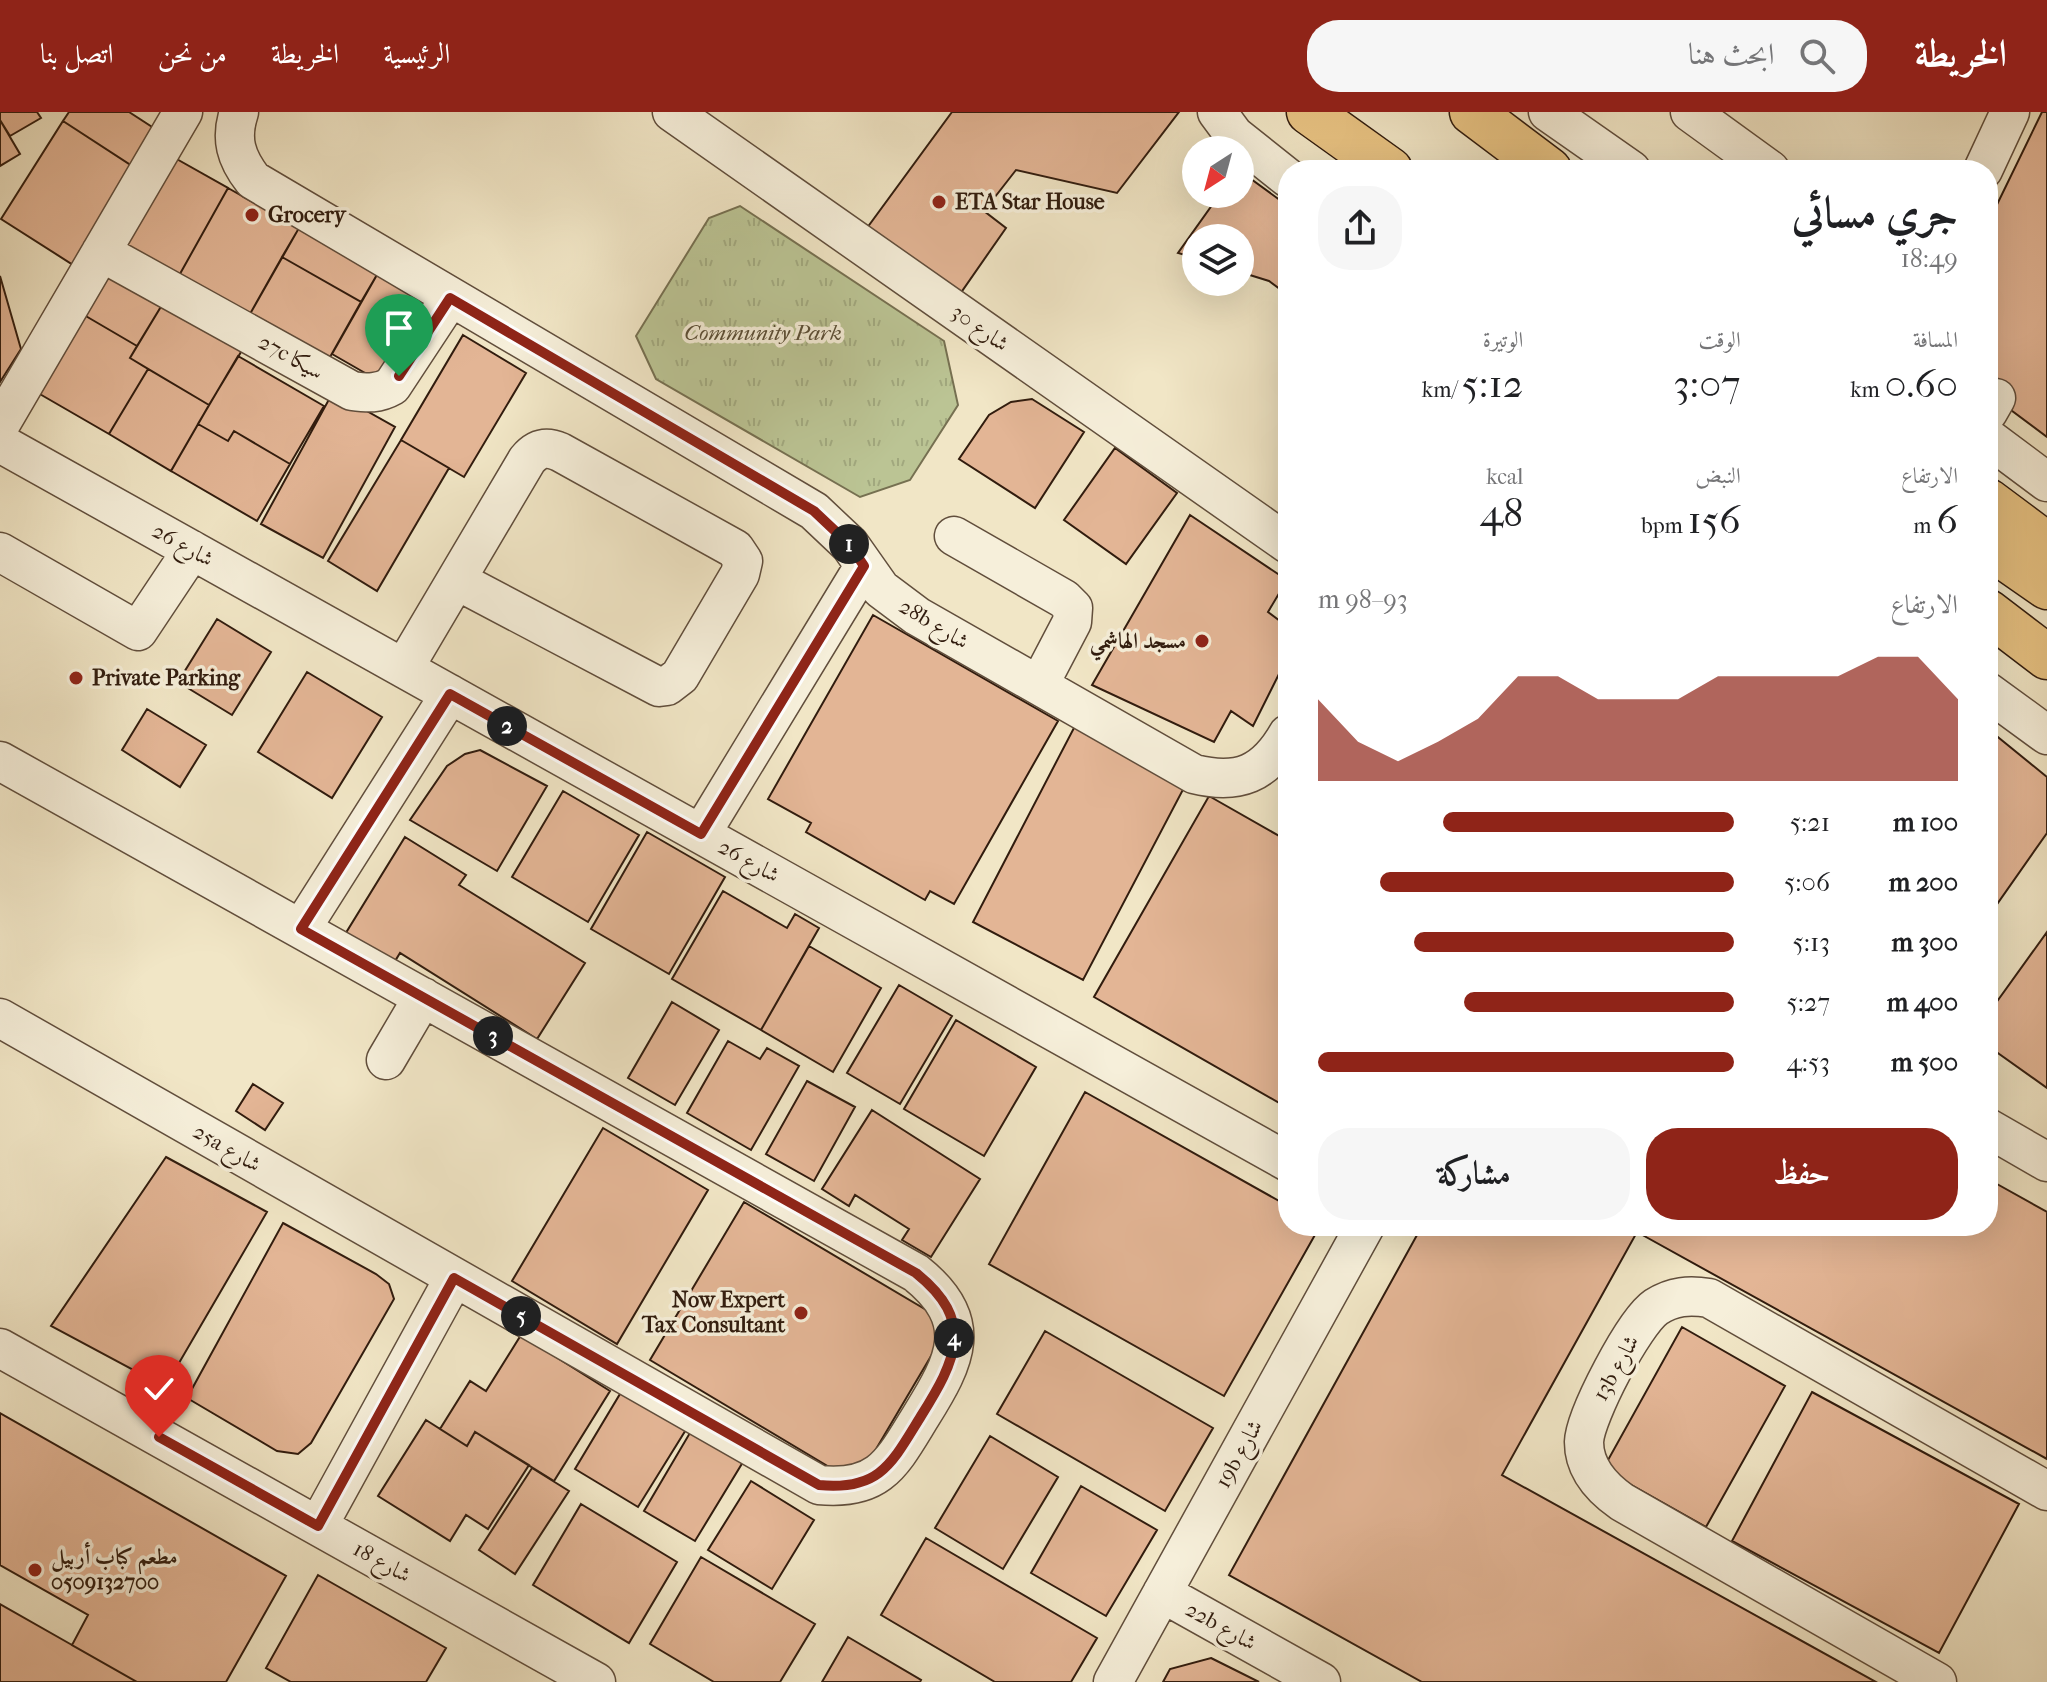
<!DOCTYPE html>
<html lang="ar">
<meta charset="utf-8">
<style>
body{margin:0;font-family:"IM FELL French Canon",Amiri,serif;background:#f6f6f6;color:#202124;direction:rtl;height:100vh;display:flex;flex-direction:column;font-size:30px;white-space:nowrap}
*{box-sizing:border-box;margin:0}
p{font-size:26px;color:#757577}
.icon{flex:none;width:44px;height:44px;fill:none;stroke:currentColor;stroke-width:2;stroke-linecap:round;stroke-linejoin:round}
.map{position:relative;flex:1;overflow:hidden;direction:ltr}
.sheet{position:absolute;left:1278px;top:48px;width:720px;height:1076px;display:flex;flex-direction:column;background:#fff;border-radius:32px;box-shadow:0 8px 32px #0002;direction:rtl}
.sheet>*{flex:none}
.needle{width:52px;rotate:216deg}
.fabs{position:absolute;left:1182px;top:24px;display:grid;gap:16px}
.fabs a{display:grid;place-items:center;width:72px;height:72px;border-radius:50%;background:#fff;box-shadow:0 8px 32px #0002;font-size:40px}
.pin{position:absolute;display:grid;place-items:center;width:68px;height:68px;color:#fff;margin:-82px -34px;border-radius:50% 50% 50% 0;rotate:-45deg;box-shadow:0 0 8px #0007}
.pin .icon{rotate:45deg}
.km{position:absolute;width:40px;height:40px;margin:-20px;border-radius:50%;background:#222;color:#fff;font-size:22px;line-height:40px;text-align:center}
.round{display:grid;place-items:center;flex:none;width:84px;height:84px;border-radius:32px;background:#f6f6f6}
.summary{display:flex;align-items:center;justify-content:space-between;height:136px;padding:0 40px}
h1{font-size:44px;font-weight:600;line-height:60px}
.stats{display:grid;grid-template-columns:repeat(3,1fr);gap:12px;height:136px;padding:8px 40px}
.stats div{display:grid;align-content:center}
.stats b{font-size:40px;font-weight:600}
.stats small{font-size:22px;font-weight:400}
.stats p{font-size:22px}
.chart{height:224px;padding:16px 40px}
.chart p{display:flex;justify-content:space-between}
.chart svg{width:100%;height:144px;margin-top:8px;fill:#8f2418;opacity:.7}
.button{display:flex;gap:16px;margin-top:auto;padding:16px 40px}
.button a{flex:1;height:92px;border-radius:32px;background:#8f2418;color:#fff;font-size:32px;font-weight:600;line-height:92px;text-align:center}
.button a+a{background:#f6f6f6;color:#202124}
ul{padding:0 40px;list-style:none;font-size:26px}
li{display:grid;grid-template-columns:128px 96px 1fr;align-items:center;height:60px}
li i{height:20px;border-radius:10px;background:#8f2418}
header{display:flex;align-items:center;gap:48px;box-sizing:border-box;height:112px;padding:0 40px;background:#8f2418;color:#fff}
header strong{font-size:38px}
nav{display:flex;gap:44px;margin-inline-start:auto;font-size:28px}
.search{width:560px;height:72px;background:#f6f6f6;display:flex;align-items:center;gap:20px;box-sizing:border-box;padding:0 28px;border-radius:32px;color:#757577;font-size:30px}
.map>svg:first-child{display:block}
</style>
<header>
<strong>الخريطة</strong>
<div class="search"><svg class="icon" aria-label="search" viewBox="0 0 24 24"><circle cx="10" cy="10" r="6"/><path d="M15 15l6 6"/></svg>ابحث هنا</div>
<nav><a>الرئيسية</a><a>الخريطة</a><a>من نحن</a><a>اتصل بنا</a></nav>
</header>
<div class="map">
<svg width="2047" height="1570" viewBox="0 0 2047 1570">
<defs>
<pattern id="grass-tufts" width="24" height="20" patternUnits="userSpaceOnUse" patternTransform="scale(2)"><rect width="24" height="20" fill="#bbc494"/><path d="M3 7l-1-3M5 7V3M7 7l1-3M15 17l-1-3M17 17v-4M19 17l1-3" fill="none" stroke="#a1a87e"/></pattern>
</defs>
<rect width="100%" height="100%" fill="#f1e6c6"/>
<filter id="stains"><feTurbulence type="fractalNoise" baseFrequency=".0025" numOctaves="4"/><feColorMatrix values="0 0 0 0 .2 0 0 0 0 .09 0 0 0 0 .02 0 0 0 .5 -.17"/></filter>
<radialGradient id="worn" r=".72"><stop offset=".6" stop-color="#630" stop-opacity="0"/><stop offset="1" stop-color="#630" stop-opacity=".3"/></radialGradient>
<path fill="url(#grass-tufts)" stroke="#767051" stroke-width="2" d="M740,94L944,229L958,293L910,368L860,385L656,267L636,224L709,106Z"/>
<path fill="#e3b595" stroke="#311c0e" stroke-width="2" d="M0,0H37L41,6L10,24L0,8Z
M69,0H129L166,24L143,61L63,9Z
M952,0H1179L1117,81L1016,58L984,99L1006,116L960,182L867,116Z
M2042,0H2047V325L1988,281V111Z
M0,8L20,42L0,54Z
M63,9L143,61L81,158L1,107Z
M166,41L228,76L176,169L113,134Z
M1240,59L1288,94V183L1269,169L1240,160V126H1196V146L1178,141L1220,82H1240Z
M228,76L299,116L246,209L176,169Z
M299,116L378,161L361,190L282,145Z
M282,145L361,190L325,254L246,209Z
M111,157L165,188L137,234L84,203Z
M378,161L432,191L386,273L332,242Z
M0,164L21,237L0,270Z
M165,188L244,235L209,293L130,246Z
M84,203L137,234L130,246L148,257L109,322L38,281Z
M463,223L526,261L464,365L401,328Z
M238,244L324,294L290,352L234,319L228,329L198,312Z
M148,257L209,293L171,359L109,322Z
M333,280L395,315L323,446L261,412Z
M1032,287L1084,320L1035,396L959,347L989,303L1011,290Z
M198,312L228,329L234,319L290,352L257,409L171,359Z
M401,328L449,356L377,479L328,449Z
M1115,336L1177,381L1126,452L1064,408Z
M1190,403L1287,468L1268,500L1288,515V544L1253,614L1231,599L1214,630L1092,573Z
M873,503L1058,609L954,792L930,779L925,788L806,720L811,711L768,687Z
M217,507L271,540L232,603L178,570Z
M307,560L382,605L332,686L258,640Z
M147,597L206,633L180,675L122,638Z
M1076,612L1187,670L1083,868L973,810Z
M1988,617L2047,665V721L1988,805Z
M480,638L547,674L497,759L410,708L447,654L465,642Z
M563,679L639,723L588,810L512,765Z
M1209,684L1288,729V996L1094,885Z
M647,720L725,765L669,862L591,817Z
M405,725L466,763L459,773L585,851L537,927L400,841L392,854L344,824Z
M723,779L787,816L795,802L819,816L761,918L672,867Z
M2047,820V976L1988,934V902Z
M809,834L881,876L833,960L761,918Z
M899,873L952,904L900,992L847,961Z
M672,890L719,918L675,993L628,966Z
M956,908L1036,955L984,1044L904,997Z
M728,929L760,947L767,936L799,954L751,1038L687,1001Z
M807,969L855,995L814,1069L766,1042Z
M253,972L283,991L265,1018L236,999Z
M1085,980L1288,1094V1114H1320L1224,1284L989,1152Z
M872,998L980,1067L931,1145L902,1128L909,1117L855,1083L849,1094L822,1077Z
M603,1016L708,1078L617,1232L512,1169Z
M166,1045L267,1100L165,1275L51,1214Z
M1988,1067L2047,1100V1347L1637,1120L1502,1363L1876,1570H1422L1229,1463L1422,1114H1988Z
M744,1090L950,1212L856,1371L650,1248Z
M283,1111L376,1162L389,1172L394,1187L311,1331L298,1342L277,1339L187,1286Z
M1682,1215L1785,1274L1706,1415L1603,1357Z
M1045,1219L1213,1316L1165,1399L997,1302Z
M521,1223L610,1279L554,1369L475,1320L467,1334L440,1317L470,1269L486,1279Z
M623,1277L687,1316L638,1395L575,1357Z
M1812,1280L2019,1392L1939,1541L1732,1429Z
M0,1301L286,1464L226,1570H137L72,1533L88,1503L0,1453Z
M426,1308L467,1334L475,1320L529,1353L488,1417L466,1403L450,1429L378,1384Z
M694,1314L746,1345L695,1429L644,1399Z
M990,1324L1058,1365L1003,1457L935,1416Z
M532,1356L569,1379L515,1462L479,1438Z
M751,1369L814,1408L772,1477L708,1438Z
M1081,1374L1157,1418L1106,1504L1031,1461Z
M581,1392L677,1450L629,1531L533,1473Z
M926,1426L1097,1526L1071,1570H995L881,1503Z
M701,1445L815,1512L780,1570H714L650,1532Z
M318,1463L446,1536L426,1570H291L266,1556Z
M0,1492L72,1533L137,1570H0Z
M848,1525L921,1568L920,1570H822Z
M1211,1546L1259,1570H1163L1170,1557Z"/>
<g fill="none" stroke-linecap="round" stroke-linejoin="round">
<g stroke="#614e3c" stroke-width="41">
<path id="minor" d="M239,0C230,27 236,46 253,68L814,399L850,433L881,477L917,504L1194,662C1239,673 1265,662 1288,622
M672,0L1288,432
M1217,0L1234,23L1288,66
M1548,0L1631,58
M1690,0L1770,58
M1983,58L2010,0
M101,140L352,279C368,281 378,282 392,274L450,186
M1988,300L1996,286
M0,313L183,0
M1988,326L2047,370
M0,331L1288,1050
M954,424L1064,487L1073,496L1072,510L1039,573
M0,440L138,519L192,438
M404,556L527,348C537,336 546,334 560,340L735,437L743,449L740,462L680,564L667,574L659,575L456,468
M1988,580L2047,623
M0,649L916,1161C976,1209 956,1248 921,1304C892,1351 880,1379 819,1373L0,906
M701,722L864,454
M301,817L450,582
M386,948L423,885
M1988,1016L2047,1050
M0,1236L596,1570
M318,1414L454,1166
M1162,1481L1321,1570
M1113,1570L1365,1114
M1937,1570L1622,1390C1602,1376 1584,1357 1584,1330C1585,1304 1634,1210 1656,1195C1673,1184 1689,1183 1709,1186L2047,1379"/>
</g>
<g stroke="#311c0e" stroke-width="47">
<path id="major" d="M1309,0L1390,58
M1472,0L1549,58
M1988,389L2047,433
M1988,434L2047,475
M1988,500L2047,545"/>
</g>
<use href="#minor" stroke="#f6efda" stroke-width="38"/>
<use href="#major" stroke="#e8c383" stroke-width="44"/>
</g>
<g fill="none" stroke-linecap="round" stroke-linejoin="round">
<g stroke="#fff" stroke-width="16">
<path id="route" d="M159,1325L318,1414L454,1166L819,1373C880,1379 892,1351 921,1304C956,1248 976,1209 916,1161L301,817L450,582L701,722L864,454L850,433L814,399L450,186L399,264"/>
</g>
<use href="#route" stroke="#8f2418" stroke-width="10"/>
</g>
<g fill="#8f2418" stroke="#f6efda" stroke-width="3">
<circle cx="939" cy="90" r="8"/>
<circle cx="252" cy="103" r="8"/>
<circle cx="1202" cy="529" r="8"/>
<circle cx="76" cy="566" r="8"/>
<circle cx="801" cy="1201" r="8"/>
<circle cx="35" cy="1458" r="8"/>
</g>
<g text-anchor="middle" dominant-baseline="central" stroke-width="7" stroke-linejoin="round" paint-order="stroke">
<g font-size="22" font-weight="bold" fill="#311c0e" stroke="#f6efda" text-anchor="start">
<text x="955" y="90">ETA Star House</text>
<text x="268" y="103">Grocery</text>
<text x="1186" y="529" text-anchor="end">مسجد الهاشمي</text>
<text x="92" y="566">Private Parking</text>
<text x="785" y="1188" text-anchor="end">Now Expert<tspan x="785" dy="25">Tax Consultant</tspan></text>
<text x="51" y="1445">مطعم كباب أربيل<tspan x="51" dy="25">0509132700</tspan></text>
</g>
<g font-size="22" fill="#311c0e" stroke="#f6efda">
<text transform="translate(980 216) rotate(35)">شارع 30</text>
<text transform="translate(291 245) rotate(29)">27c سيكا</text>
<text transform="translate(183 433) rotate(29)">شارع 26</text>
<text transform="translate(934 512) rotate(31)">28b شارع</text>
<text transform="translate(749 749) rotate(29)">شارع 26</text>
<text transform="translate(227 1036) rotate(30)">25a شارع</text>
<text transform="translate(1616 1256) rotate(-61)">13b شارع</text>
<text transform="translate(1239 1342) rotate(-61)">19b شارع</text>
<text transform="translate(382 1450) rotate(29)">شارع 18</text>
<text transform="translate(1221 1514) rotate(29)">22b شارع</text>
</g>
<g font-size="22" font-style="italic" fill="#5a4e36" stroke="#f6efda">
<text x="763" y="221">Community Park</text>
</g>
</g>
<rect width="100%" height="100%" filter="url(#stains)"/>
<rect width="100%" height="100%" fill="url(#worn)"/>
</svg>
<div class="fabs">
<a><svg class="needle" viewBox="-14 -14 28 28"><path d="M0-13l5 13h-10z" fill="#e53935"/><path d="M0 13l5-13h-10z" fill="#757577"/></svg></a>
<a><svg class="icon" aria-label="layers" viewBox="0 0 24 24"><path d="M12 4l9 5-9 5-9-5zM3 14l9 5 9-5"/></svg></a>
</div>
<div class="pin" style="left:399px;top:264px;background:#1e9e55"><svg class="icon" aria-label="arrive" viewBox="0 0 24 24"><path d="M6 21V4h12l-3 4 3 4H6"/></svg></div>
<div class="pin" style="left:159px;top:1325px;background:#d93025"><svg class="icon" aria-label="check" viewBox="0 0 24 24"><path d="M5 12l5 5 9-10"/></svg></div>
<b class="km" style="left:849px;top:432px">1</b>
<b class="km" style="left:507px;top:614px">2</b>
<b class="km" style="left:493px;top:924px">3</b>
<b class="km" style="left:954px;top:1226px">4</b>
<b class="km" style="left:521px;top:1204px">5</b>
<section class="sheet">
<div class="summary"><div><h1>جري مسائي</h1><p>18:49</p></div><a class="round"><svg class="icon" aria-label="share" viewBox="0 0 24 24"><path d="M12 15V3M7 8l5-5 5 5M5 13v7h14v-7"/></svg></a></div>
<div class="stats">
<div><p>المسافة</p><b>0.60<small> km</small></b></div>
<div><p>الوقت</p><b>3:07</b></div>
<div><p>الوتيرة</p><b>5:12<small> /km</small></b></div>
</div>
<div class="stats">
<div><p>الارتفاع</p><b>6<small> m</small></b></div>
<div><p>النبض</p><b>156<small> bpm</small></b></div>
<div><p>kcal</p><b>48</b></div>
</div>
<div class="chart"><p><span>الارتفاع</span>93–98 m</p>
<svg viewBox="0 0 160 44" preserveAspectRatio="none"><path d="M0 44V19L10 32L20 38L30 32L40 25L50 12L60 12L70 19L80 19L90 19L100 12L110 12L120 12L130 12L140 6L150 6L160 19V44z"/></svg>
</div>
<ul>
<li><b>100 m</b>5:21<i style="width:70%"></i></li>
<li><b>200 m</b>5:06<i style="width:85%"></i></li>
<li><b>300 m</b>5:13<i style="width:77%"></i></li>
<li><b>400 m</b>5:27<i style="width:65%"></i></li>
<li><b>500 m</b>4:53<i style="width:100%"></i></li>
</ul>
<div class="button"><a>حفظ</a><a>مشاركة</a></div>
</section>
</div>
